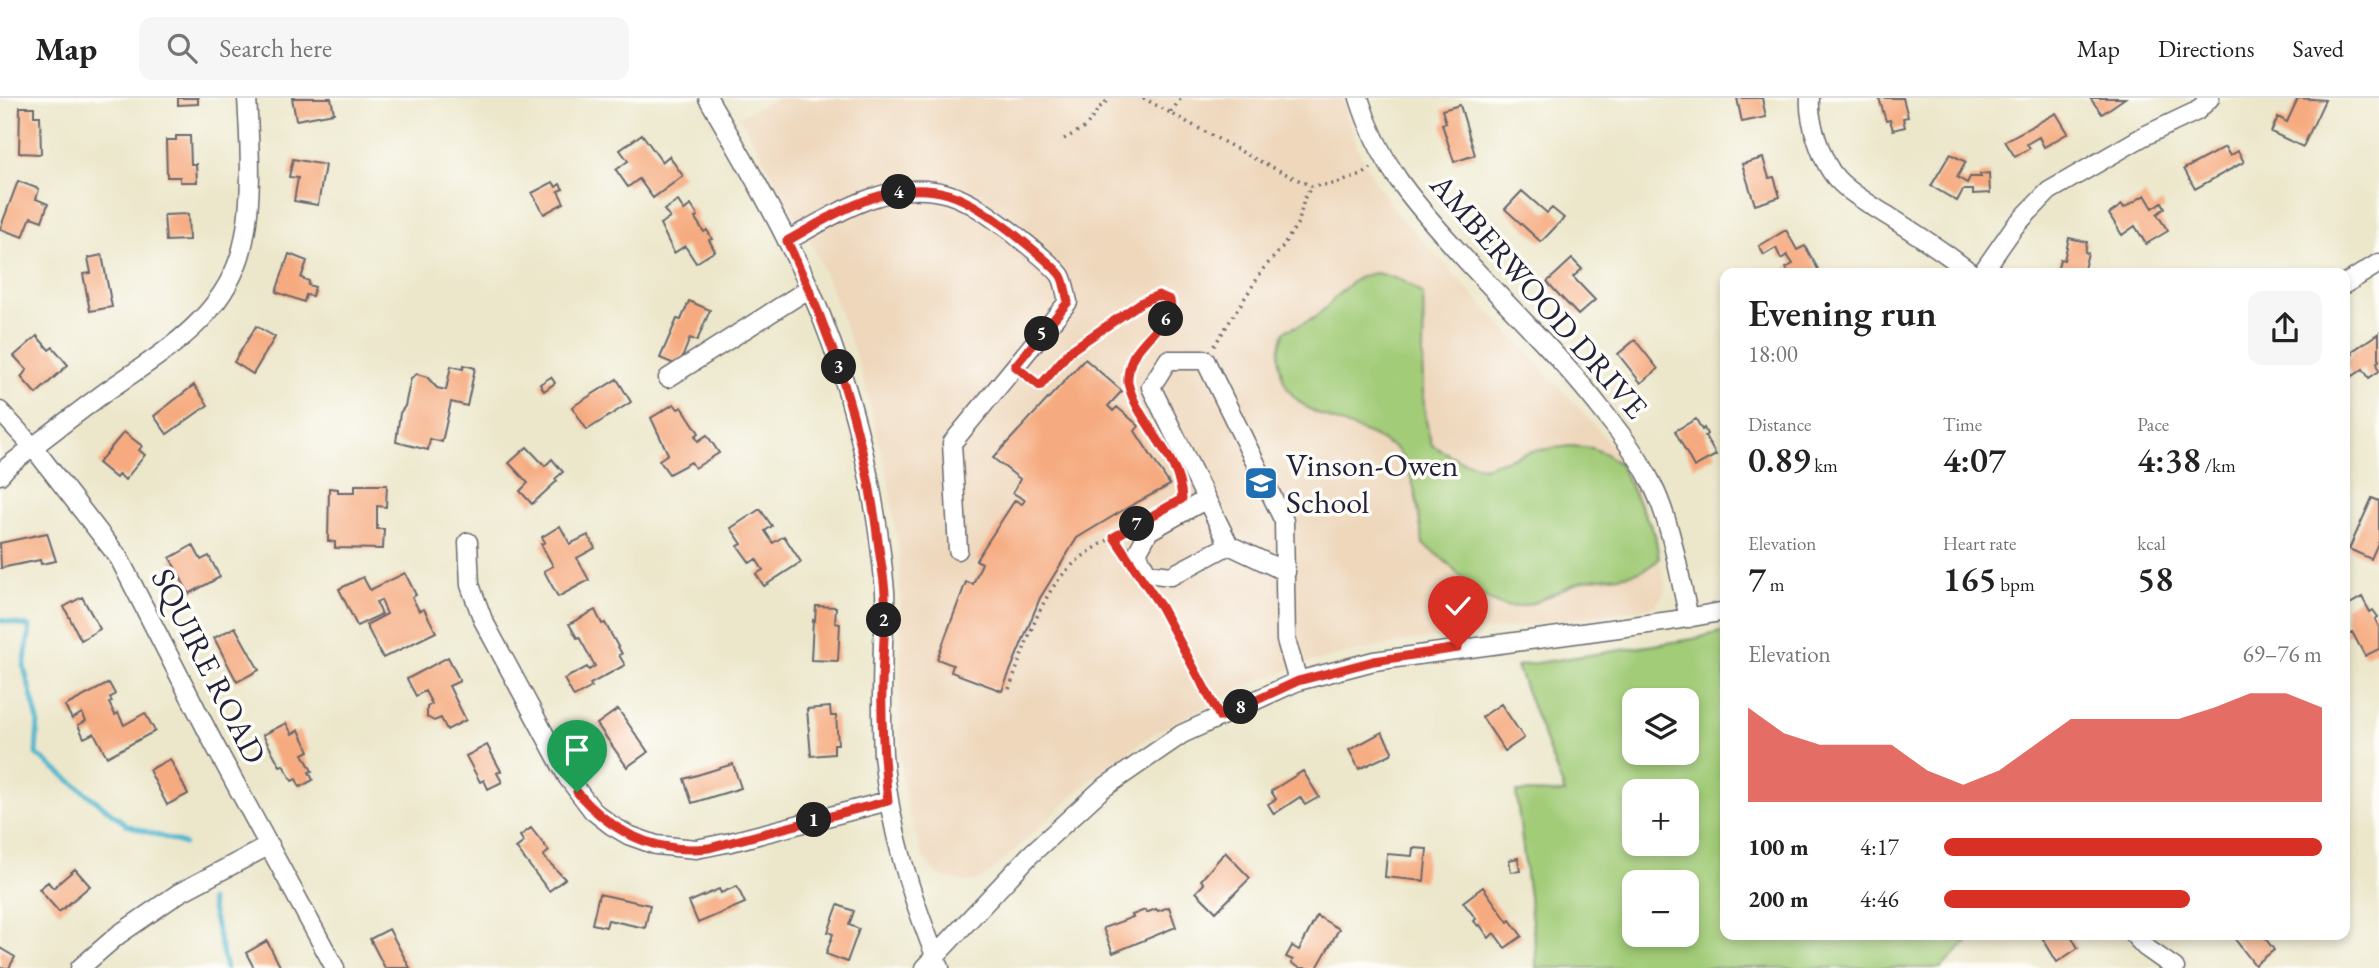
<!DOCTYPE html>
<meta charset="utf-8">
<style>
body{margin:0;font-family:"EB Garamond",serif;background:#f6f6f6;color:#222;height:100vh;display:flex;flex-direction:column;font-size:26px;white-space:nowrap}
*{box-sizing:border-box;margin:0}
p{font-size:23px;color:#767676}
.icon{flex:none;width:38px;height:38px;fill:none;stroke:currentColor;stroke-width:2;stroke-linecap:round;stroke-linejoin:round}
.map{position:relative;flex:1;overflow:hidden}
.side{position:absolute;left:1720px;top:170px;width:630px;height:672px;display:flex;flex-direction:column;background:#fff;border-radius:14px;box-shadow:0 4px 10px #0003}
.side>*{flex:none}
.buttons{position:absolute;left:1622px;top:590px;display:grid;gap:14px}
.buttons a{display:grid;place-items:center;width:77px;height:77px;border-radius:14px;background:#fff;box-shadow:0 4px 10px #0003;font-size:35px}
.pin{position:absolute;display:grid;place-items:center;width:60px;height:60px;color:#fff;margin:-72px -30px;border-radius:50% 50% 50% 0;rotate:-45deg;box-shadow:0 0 7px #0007}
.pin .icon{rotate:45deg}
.km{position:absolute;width:35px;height:35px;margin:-18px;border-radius:50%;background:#222;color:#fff;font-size:19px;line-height:35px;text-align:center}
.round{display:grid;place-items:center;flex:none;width:74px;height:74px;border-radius:14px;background:#f6f6f6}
.summary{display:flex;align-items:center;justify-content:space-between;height:119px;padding:0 28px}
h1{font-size:38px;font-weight:600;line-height:52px}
.stats{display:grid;grid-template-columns:repeat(3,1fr);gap:10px;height:119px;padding:7px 28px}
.stats div{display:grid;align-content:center}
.stats b{font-size:35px;font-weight:600}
.stats small{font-size:19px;font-weight:400}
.stats p{font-size:19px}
.chart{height:196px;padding:14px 28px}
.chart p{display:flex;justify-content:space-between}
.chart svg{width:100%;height:126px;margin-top:7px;fill:#d93025;opacity:.7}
ul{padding:0 28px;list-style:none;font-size:23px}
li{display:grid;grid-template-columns:112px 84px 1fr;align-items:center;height:52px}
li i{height:18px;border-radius:9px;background:#d93025}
header{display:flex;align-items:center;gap:42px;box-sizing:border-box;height:98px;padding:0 35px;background:#fff;border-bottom:2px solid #e0e0e0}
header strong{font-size:33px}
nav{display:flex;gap:38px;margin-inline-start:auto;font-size:24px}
.search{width:490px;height:63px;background:#f6f6f6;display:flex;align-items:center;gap:18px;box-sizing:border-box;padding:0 24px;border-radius:14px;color:#767676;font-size:26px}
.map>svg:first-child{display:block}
</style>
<header>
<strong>Map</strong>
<div class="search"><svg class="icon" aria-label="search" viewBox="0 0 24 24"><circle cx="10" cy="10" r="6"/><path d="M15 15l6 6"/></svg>Search here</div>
<nav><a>Map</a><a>Directions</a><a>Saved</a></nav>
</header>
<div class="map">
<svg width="2379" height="870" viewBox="0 0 2379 870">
<rect width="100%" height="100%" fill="#fdfcf7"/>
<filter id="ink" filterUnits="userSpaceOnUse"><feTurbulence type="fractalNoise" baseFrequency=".0143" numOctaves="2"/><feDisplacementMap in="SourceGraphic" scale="14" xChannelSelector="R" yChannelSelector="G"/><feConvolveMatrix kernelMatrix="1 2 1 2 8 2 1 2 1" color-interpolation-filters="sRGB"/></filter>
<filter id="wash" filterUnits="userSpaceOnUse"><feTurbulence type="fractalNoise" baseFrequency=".00686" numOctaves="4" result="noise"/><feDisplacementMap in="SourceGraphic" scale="28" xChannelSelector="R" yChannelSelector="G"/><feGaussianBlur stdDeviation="1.57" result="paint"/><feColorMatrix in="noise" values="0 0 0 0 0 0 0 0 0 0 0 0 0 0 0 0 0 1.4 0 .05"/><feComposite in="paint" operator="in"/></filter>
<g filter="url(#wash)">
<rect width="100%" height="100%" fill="#ece7cb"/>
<path fill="#eed7bb" d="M778,0H1342L1358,51L1375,83L1396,114L1597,330L1618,358L1639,397L1653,436L1665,483V492L1661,500L1655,507L1644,511L1408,543L1353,554L1308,565L1251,585L1153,636L1096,677L989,776L976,783L965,784L943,779L932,771L923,759L910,718L903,685L899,652L901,529L899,454L887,374L862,276L832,193L810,142L739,18Z"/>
<path fill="#a2cc78" stroke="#62775a" stroke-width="2" fill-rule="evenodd" d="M1376,175C1394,179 1409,184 1423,197C1426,248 1416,297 1432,347L1459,362L1484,369L1532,353L1570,348L1592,350L1606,356L1619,366L1655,436L1659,461C1638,481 1613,477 1587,482C1567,487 1547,501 1527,507C1492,517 1467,484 1445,463C1438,457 1430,452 1423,446C1419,418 1416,376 1398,353C1395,349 1388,347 1384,344C1352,324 1295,319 1283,280C1277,262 1278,250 1285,233C1296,228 1311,224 1319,216C1339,199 1348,178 1376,175Z
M1725,533L1726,836L1974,837L1941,870H1536V856L1516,694L1565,695L1517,568L1693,541ZM1687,602V654H1634V602ZM1634,693H1687V746H1634ZM1634,784H1687V836H1634Z"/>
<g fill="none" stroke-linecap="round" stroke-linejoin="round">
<path stroke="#50b6ce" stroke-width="5" d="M0,522L30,529L24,569L38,623L36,656L127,727L184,746
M210,802L226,870"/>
</g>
<g id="blocks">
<path fill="#f6aa7f" d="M178,0H198V6L178,7Z
M292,0H331L334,15L296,22Z
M1737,0H1762L1766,19L1742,24Z
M1879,0H1903L1908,19L1903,20L1905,29L1893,32L1890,22L1886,23Z
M2090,0H2125L2102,16Z
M2298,0L2325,2L2303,49L2271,34L2278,19L2287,24Z
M1460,7L1475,57L1454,64L1442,26L1446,25L1442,12Z
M20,9H34V18H40L41,56L19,55Z
M2056,15L2068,35L2044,49L2039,39L2027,46L2030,50L2015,59L2005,43Z
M642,36L662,64L669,58L683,78L653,100L639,81L628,89L616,72L628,63L620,52Z
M176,38H190L191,66H196L197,84H180V79H167L166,42H176Z
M2225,49L2230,58L2238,53L2244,64L2195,91L2184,71Z
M1950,56L1966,64L1957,79L1967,85L1970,79H1981L1980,76L1989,75L1990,95L1973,96V92H1963L1957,103L1931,88Z
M1763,60L1769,80L1774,79L1780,99L1755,107L1742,66Z
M293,61L325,67L318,107L294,103L298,80L289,79Z
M18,83L39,91L36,101L48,106L42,123L31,119L23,139L0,131Z
M553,84L556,89L560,86L563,91L558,93L564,105L544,116L532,95Z
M1522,93L1547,115L1552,110L1564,120L1541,144L1505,111Z
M2145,97L2153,110L2162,104L2165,110L2157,116L2168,133L2146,146L2135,128L2122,137L2109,116L2122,107L2124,110Z
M678,103L684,112L691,107L698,118L695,120L704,134L707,132L712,141L709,142L715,153L696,165L685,148L674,155L660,126L670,120L664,112Z
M188,116L189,142L166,143L164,117Z
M1786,132L1797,152L1805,148L1818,171L1812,175H1789L1786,170L1793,166L1787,157L1781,161L1776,150L1764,157L1759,148Z
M2069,140L2087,144L2085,154L2088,155L2083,175H2057L2060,161L2064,162Z
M289,156L307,163L301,180L309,183L308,187L315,189L312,198L306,197L304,204L276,194Z
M102,157L112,209L90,213L83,176L91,175L88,160Z
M1572,161L1582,171L1573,179L1595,202L1578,217L1547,184Z
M689,203L710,212L697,243L690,240L679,268L660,260L677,221L681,222Z
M256,228L275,239L253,276L234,264Z
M2379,235V263L2377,264L2379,273L2369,280L2363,271L2353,278L2345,266V262L2353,256L2351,254Z
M37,238L49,252L53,249L68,267L36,296L21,279L27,272L14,258Z
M1635,242L1658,271L1641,285L1618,256Z
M1085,261L1122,293L1108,308L1113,313L1117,309L1139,328L1135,333L1170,387L1130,408L1077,440L1040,500L1002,593L951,574L953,567L937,561L966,484L973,486L982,465L976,462L1015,402L1022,406L1025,402L1013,395L1020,381L993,360Z
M464,267L475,270L467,308L451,304L442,344L430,341L428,352L396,344L400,315L405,308L411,280L417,276L427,279L437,290L446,292L451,268L463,271Z
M551,279L555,285L544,293L540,286Z
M617,281L631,304L587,332L572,309Z
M194,287L208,307L167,336L154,318Z
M674,306L678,311L682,309L699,335L695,338L698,343L707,337L719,355L695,370L691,364L669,376L659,362L668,356L651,320Z
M1696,321L1702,332L1704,330L1707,336L1705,338L1716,357L1694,369L1675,333Z
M124,334L142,348L139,352L145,357L125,382L119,376L116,380L98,365Z
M527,349L545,368L552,361L563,374L555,381L557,383L532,406L520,393L528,385L509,365Z
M355,387H387L386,409L377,408V431H384L383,451L335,450V444L328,443L329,390L338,391V394H355Z
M2372,400L2379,403V443L2371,461L2349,451Z
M760,411L772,428L765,433L773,445L784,438L801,464L764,488L756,476L763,472L756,461L750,465L738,448L742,446L731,430Z
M560,428L570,446L588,437L595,450L577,460L589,482L558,499L544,473L553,468L541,446L545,444L542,439Z
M47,435L56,463L41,466L40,462L1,470L0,445Z
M193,447L201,462L209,458L220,479L189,496L170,460Z
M405,475L416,497L412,499L419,513L424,511L436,534L383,560L366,527L387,516L381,502L376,504L382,516L357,528L339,491L363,479L370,492Z
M82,499L100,531L81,542L64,509Z
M2362,499L2370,514L2373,512L2378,519L2375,521L2379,529V551L2365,558L2352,534L2345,538V530L2348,528L2345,522V509Z
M816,508L836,509L835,525L840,526L838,563L811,562L813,522L815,523Z
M595,512L602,526L605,525L622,556L619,557L625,567L590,586L592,589L574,599L564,581L587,569L589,572L595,568L579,539L577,540L569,526Z
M235,529L259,572L237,584L214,540Z
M448,559L460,583L449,588L466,622L447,632L441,620L434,623L427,619V609L432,606L425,593L416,598L407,581Z
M109,585L115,596L110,600L112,604L109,605L115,617L118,615L124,627L145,615L155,633L107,659L94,635L84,640L78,627L86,623L82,615L72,621L65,608Z
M1501,606L1524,640L1505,653L1482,619Z
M830,609L831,618H836L838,646H834V656L811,658L807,611Z
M618,611L648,654L627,669L597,626Z
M286,625L292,636L299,632L309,653L303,656L312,673L309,674L313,682L300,689L296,681L292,683L283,667L280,668L263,637Z
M1382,634L1392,653L1391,656L1359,671L1349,652Z
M487,647L501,673L497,675L502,684L488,691L484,682L480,684L466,658Z
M170,661L188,696L167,707L149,672Z
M733,666L741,690L692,705L684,681Z
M1303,673L1319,699L1305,707L1300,699L1274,716L1268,706L1276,701L1271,693Z
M531,730L549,753L543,758L565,781L549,793L516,750L524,744L520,738Z
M1413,750L1427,751L1424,783L1385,779L1387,756L1412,758Z
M1225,754L1250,780L1216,814L1196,794L1204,786L1201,782Z
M1518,760L1520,773L1511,774L1509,762Z
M75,771L90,788L59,814L39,791L48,784L53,790Z
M737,788L745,805L698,825L689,804L719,791L721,795Z
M1483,789L1508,824L1510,822L1522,838L1505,850L1494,835L1489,840L1480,827L1478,828L1474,823L1476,821L1463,804Z
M599,796L650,807L645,830L608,822L606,829L592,826Z
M838,807L854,813L849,827L859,831L847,864L826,856L833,836L828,834Z
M1169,809L1176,829L1113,855L1103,830L1133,819L1132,817L1145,812L1146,815L1156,811L1158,813Z
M1317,818L1339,831L1317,870H1300L1291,865L1293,862L1286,859L1292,848L1299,852Z
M389,831L410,870H385L370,841Z
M2040,836H2070L2078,850L2057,864Z
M2231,836H2262L2274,852L2255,867Z
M267,843L281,870H254L246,855Z
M0,850L15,859L9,870H0Z"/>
</g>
</g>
<g filter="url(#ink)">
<use href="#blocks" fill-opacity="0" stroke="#69676d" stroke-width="2"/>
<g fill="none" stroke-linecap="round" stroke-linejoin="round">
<g stroke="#69676d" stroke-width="21">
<path id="minor" d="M708,0C744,62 781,125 810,191C851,285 876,390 885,493C886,510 884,528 883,545C882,582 881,620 883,656C889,731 912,801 940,870
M1359,0C1379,65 1411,101 1455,150C1505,206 1560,257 1605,316C1622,337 1638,358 1650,382C1672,424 1678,474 1689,520
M1810,0C1808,22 1822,65 1837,81C1850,95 1869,106 1885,116C1915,135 1944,153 1971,175
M787,143C835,116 891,79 948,96C973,104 993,120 1013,135C1025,145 1053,166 1061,178C1065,185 1066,197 1068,204L952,345L958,452
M1982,175L2014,129L2049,93L2144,38L2197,13L2210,0
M2345,186L2379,165
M668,280L810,190
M0,313L33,349L119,460L214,646L335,870
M0,377L7,369C38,345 69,321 100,298C154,259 218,227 240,158C254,112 250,49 247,0
M1205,402L1149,433L1137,455L1147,475L1171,478L1229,447
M468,444L470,487L483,522L568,680L593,713L611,727L628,737L656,747L696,751L731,744L888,703
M1286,474L1229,447L1151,289L1168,262H1205L1284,423L1286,542L1298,583
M2133,836L2145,849L2175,870
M80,870L118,837L179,795L270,747
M924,870L1030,757L1102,691L1182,636L1298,583L1374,563L1670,523L1726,513"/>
</g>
<path stroke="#69676d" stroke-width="3.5" stroke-dasharray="2 5" stroke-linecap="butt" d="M1143,0L1255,61L1311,88L1334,86L1362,77L1371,70
M1171,14L1181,0
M1064,41L1086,29L1099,10L1110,0
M1214,248L1264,170L1282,150L1299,123L1304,101L1311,89
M1028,278L1040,288L1071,252L1142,204L1158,197L1170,203L1172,215C1136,256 1111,266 1146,321
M1150,493L1213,605
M1009,591C1025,552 1037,502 1068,471C1086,453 1109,442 1131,429"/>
<use href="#minor" stroke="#fff" stroke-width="18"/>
</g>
</g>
<g fill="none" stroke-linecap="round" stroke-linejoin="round" filter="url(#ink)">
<g stroke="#fff" stroke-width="14">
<path id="route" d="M577,694C612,735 655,756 709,750L888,703C884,666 881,629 882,591C882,560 886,527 885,495C884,478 880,460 878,443C865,337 833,238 787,143C835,116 891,79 948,96C973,104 993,120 1013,135C1025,145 1053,166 1061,178C1065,185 1066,197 1068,204L1015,268L1040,288L1070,253L1142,204L1158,197L1170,202L1172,215C1159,229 1143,243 1133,259C1130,265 1127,279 1128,285C1138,327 1180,356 1182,401L1114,439L1161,509L1220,619L1298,583L1374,563L1458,550"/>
</g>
<use href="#route" stroke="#d93025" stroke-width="9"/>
</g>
<defs>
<g id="school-square" transform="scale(1.75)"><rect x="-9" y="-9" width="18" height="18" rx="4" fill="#1f6fb2" stroke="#fdfcf7"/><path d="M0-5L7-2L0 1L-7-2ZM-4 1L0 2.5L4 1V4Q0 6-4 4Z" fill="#fff"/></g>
</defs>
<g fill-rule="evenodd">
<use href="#school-square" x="1261" y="385"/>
</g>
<g text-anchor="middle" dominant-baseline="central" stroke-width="7" stroke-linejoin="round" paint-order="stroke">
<g font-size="32" fill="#22223b" stroke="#fdfcf7">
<text transform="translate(1539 198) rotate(49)">AMBERWOOD DRIVE</text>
<text transform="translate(209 568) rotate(63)">SQUIRE ROAD</text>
</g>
<g font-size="32" fill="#22223b" stroke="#fdfcf7" text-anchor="start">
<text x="1286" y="367">Vinson-Owen<tspan x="1286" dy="37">School</tspan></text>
</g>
</g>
</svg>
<div class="buttons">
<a><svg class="icon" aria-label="layers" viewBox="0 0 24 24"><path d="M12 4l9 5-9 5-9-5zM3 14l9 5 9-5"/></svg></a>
<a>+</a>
<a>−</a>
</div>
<div class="pin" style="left:577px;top:694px;background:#1e9e55"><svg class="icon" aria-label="arrive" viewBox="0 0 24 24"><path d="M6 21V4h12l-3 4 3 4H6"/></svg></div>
<div class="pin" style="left:1458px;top:550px;background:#d93025"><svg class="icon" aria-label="check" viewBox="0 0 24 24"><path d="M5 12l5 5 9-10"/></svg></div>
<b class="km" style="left:814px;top:722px">1</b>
<b class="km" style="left:884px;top:522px">2</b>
<b class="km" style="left:839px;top:269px">3</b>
<b class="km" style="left:899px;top:94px">4</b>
<b class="km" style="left:1042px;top:236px">5</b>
<b class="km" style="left:1166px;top:221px">6</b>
<b class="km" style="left:1137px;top:426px">7</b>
<b class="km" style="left:1241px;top:609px">8</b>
<section class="side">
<div class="summary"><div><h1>Evening run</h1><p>18:00</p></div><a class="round"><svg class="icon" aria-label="share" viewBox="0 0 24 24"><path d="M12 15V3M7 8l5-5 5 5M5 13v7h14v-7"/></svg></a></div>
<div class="stats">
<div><p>Distance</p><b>0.89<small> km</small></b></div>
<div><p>Time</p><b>4:07</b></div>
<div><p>Pace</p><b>4:38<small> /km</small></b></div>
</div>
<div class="stats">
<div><p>Elevation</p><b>7<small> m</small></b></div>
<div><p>Heart rate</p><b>165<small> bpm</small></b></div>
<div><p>kcal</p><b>58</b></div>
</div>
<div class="chart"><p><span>Elevation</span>69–76 m</p>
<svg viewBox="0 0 160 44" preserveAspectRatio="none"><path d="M0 44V11L10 20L20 24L30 24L40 24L50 33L60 38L70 33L80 24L90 15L100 15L110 15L120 15L130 11L140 6L150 6L160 11V44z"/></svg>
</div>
<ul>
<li><b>100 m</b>4:17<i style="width:100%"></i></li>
<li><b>200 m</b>4:46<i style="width:65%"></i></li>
</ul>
</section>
</div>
